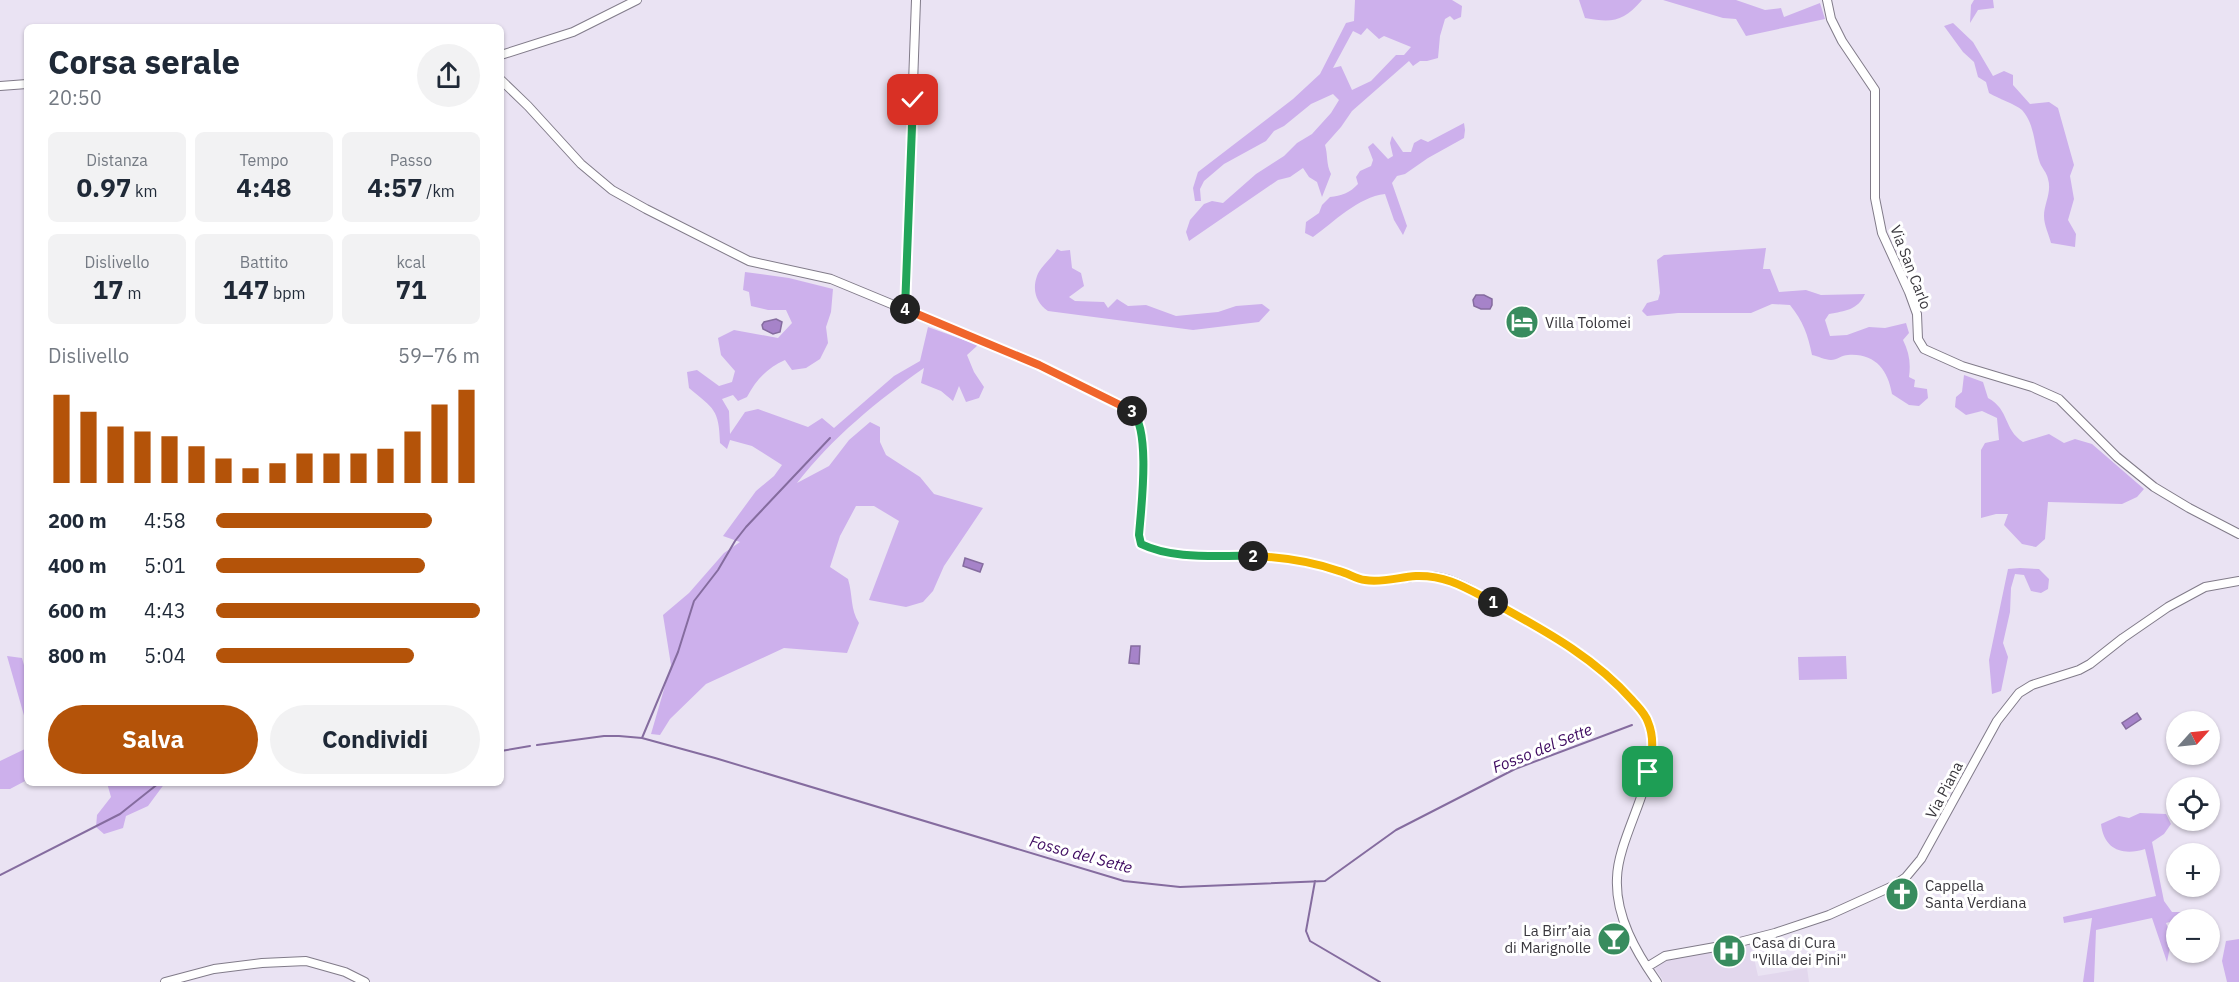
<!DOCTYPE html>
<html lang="it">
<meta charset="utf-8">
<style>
body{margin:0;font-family:"IBM Plex Sans",sans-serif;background:#f2f2f3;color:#1f2937;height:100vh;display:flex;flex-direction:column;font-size:22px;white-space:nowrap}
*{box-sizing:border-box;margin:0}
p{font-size:20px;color:#747a83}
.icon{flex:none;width:33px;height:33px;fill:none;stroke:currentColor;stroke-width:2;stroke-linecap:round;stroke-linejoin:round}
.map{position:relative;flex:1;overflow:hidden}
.panel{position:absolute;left:24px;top:24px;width:480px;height:762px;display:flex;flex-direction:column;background:#fff;border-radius:9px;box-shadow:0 2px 4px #0004}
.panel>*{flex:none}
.needle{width:39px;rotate:63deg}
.controls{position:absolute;left:2166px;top:711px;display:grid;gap:12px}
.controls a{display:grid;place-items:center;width:54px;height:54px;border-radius:50%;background:#fff;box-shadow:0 2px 4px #0004;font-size:30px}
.pin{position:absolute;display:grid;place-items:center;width:51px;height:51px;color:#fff;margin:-26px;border-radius:12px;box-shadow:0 3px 9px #0006}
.km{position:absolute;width:30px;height:30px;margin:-15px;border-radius:50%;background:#222;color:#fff;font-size:16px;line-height:30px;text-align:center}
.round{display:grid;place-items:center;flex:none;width:63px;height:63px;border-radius:32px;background:#f2f2f3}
.overview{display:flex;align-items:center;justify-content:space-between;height:102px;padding:0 24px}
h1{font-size:33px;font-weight:700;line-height:45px}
.metrics{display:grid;grid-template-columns:repeat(3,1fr);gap:9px;height:102px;padding:6px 24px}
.metrics div{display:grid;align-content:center;border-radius:9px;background:#f2f2f3;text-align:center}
.metrics b{font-size:26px;font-weight:700}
.metrics small{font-size:16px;font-weight:400}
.metrics p{font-size:16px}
.chart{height:168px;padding:12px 24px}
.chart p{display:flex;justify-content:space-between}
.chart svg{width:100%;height:108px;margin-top:6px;stroke:#b45309;stroke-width:6}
.button{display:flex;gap:12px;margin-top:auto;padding:12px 24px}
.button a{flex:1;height:69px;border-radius:36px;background:#b45309;color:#fff;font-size:24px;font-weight:700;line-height:69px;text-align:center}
.button a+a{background:#f2f2f3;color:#1f2937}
ul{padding:0 24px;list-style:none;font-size:20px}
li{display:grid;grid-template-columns:96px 72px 1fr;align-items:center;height:45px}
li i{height:15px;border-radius:8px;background:#b45309}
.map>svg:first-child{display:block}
</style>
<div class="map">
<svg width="2239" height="982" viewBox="0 0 2239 982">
<rect width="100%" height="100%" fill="#eae3f3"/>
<path fill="#e2d7ed" d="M1750,940L1758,976L1807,968L1809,982H1664L1655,968L1664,961Z"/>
<path fill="#cdb0ec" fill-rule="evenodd" d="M1355,0H1452L1462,6L1461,17L1454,20L1450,16L1445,19L1440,36L1438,58L1427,61H1420L1413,66L1409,61L1352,111L1341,127L1325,145C1328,155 1326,164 1331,174L1322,197L1317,182L1309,177L1303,168L1290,177L1278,180L1189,241L1186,232L1190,220L1204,204L1212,201L1223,203L1256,174L1284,156L1297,143L1312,134L1331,113L1339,100L1333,94L1311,104L1284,126L1274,131L1266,141L1224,164L1204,181L1200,189L1201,201H1195L1193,188L1198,172L1293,99L1320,74L1346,23L1354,21ZM1367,28L1379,39L1384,36L1411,47L1404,55H1396L1371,81L1352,90L1341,66L1333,68L1353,31L1361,35Z
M1579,0H1642C1623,22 1612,23 1585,18Z
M1663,0H1736L1765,10L1781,8L1784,17L1820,3L1825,19L1746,36L1736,19L1723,18Z
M1974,0H1993L1994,8L1978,10L1970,23L1971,5Z
M1953,23L1973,42L1993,76L2004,71L2013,75V85L2030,104L2049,102L2058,108L2074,165L2070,176L2074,199L2068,220L2076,234L2075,247L2051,243C2049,235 2044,225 2044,216C2044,204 2052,192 2048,179C2047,173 2042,168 2040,163C2034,146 2035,124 2022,110C2015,104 1999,99 1989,93L1986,82L1978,77L1974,62L1963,52L1944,26Z
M1464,123L1465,130L1464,138L1428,158L1405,174L1397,176L1392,183L1407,226L1403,235L1394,220L1385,194C1358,197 1334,222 1313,237L1305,233L1306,222L1319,213L1322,205L1330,197C1341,196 1350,193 1358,184L1356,177L1360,171L1371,166L1373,160L1368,147L1373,143L1388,159L1393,156L1390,143L1392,136L1403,152H1411L1414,143L1421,139L1428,142Z
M1766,248L1763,269H1770L1779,292L1806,290L1821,295L1865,294C1858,310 1845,311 1829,314L1825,320L1830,336L1847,335L1869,327L1885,328L1906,323L1909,333L1903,340C1909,352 1911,363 1909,377L1915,380L1914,387L1927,389L1928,398L1919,406L1909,405L1892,394C1888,370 1875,353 1848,355C1842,355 1837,360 1831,360C1825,360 1818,356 1812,355C1808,335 1803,321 1790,305L1772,304L1751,313H1678L1647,316L1642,311L1647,303L1658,300L1660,293L1657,260L1664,255Z
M1057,249L1061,251L1070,250L1072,268L1081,273L1084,286L1069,297L1075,301L1104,302L1108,308L1117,299L1128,306L1146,305L1176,316L1218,312L1236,306L1262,304L1270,310L1259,322L1193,330L1048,311C1036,303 1032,290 1037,276C1040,267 1052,258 1057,249Z
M745,272L789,278L833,289L831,312L826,327L828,343L820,359L806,368L792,370L785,360C767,368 756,380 747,397L738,401L733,395L722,399L729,411L730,434L745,412L758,409L808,427L822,418L834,428L894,376L920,361L928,327L978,345L967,355L974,372L984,387L979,398L966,402L959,386L953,401L941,391L921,383L924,368C878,400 832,438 797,483L829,466L849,440L870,422L880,427V442L886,455L920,477L934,494L983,508L944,566L933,591L923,602L906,607L869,600L899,521L874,506H856L840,536L830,567L848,579C853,595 850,609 859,623L847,653L784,648L706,684L670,719L660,735L651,734L671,665L663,615L689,593L724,553L740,542L723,536L756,491L774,476L782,465L752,446L730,440L727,449L720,443C719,409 714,409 689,388L687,372L697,370L719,386L732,382L735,371L721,355L718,338L734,330L778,338L792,323L786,310H768L751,306L749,292L743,290Z
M1964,375L1983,382L1988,398C2010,410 2003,429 2023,442L2049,434L2064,443L2075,439L2092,444L2144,489L2137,497L2122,504L2048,502L2045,539L2036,547L2022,544L2004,525L2008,514H1996L1981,518V450L1985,443L1999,440L1997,418L1982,411L1966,415L1955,407L1956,397L1962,392Z
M2020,568L2039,569L2049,579L2048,589L2041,593L2031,591L2024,575L2015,574L2011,588L2010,612L2003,643L2008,657L2001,691L1992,694L1989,660L2008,569Z
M7,656L22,658L27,676V726Z
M1846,656L1847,679L1799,680L1798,657Z
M27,748V780L10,789H0V761Z
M107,783H165L148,806L126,816L123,828L104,834L96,827L97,815L111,797Z
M2140,813L2166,814L2171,824L2164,834L2152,842L2164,901L2172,912H2207L2166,923L2172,937L2167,962L2152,918L2096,930L2094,982H2083L2092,918L2064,923L2063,917L2156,896L2145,849C2123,856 2104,850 2101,824L2119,816L2129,818Z
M2239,939V982H2227L2222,961L2226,941Z"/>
<path fill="#a683c9" stroke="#856c9f" stroke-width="1.5" d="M1476,295H1484L1492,299V305L1490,309H1481L1474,306L1473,300Z
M776,319L782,322L780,332L773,334L763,329L762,325L764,322Z
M965,558L983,564L980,572L963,566Z
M1131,646H1140L1139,664L1129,663Z
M2137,713L2141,719L2126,729L2122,723Z"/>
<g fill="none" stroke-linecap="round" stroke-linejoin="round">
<path stroke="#856c9f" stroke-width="2" d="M642,738L678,652L694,601L718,570L735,541L746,527L830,438
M537,745L604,736H619L642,738L715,758L1124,881L1180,887L1325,881L1396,830L1515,769L1632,725
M501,751L530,746
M0,875L120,814L159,783
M1315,881L1306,931L1310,941L1380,982"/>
<g stroke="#817b89" stroke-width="10">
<path id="minor" d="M1827,0L1831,19L1842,41L1875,90V198L1882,233L1909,292L1917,314L1918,339L1924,349L1962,366L2032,387L2059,399L2117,457L2154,487L2189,508L2239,534
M501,55L573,32L637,0
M501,80L528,106L581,164L612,190L646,209L749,261L831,279L1039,365L1130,409C1152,431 1141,504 1139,535L1141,544C1182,564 1231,551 1275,557C1295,560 1317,564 1337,570C1347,573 1357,579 1367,580C1392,584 1418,571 1443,578C1463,583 1482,596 1500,606C1546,632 1593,656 1629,696C1635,703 1642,709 1646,717C1671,762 1618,831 1617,878C1615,916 1636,952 1657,982
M0,86L27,84
M905,308L916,0
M1647,967L1665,956L1732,944L1775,933L1829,915L1893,886L1906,877L1921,859L1997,721L2019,693L2032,685L2079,670L2090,664L2123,638L2168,607L2205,587L2239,581
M165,982L214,969L262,963L306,961L345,972L365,982"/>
</g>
<use href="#minor" stroke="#fff" stroke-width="8"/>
</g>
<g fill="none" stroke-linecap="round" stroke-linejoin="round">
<g stroke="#fff" stroke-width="12">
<path id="split-1" d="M1493,602C1543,630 1593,656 1632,700C1638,707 1645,713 1648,722C1655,739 1652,755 1648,772"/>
</g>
<g stroke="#fff" stroke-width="12">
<path id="split-2" d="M1253,556C1281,557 1313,562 1339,571C1348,573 1356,579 1365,580C1382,583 1399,577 1416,576C1447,575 1466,588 1493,602"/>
</g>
<g stroke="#fff" stroke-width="12">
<path id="split-3" d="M1132,411C1151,430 1141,509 1139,535L1141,544C1174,560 1217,555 1253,556"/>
</g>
<g stroke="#fff" stroke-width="12">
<path id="split-4" d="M905,309L1039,365L1132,411"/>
</g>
<g stroke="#fff" stroke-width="12">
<path id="split-5" d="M905,309L913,100"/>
</g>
<use href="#split-1" stroke="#f5b400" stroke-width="8"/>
<use href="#split-2" stroke="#f5b400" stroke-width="8"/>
<use href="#split-3" stroke="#22a559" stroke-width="8"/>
<use href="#split-4" stroke="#f0652b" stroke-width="8"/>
<use href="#split-5" stroke="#22a559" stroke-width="8"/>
</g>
<defs>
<g id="hotel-disc" transform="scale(1.725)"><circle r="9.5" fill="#388c5e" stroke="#fff"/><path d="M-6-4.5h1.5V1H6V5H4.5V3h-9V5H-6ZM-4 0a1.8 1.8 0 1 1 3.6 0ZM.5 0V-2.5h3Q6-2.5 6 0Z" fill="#fff"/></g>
<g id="church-disc" transform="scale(1.725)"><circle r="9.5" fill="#388c5e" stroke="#fff"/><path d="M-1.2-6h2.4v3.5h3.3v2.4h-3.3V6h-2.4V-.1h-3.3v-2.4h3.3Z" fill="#fff"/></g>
<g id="bar-disc" transform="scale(1.725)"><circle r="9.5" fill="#388c5e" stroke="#fff"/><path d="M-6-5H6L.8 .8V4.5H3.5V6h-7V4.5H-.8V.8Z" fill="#fff"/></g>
<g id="hospital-disc" transform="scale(1.725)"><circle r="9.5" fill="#388c5e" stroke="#fff"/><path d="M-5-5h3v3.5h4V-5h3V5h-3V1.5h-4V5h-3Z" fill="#fff"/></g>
</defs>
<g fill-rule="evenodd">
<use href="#hotel-disc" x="1522" y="322"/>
<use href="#church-disc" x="1902" y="894"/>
<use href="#bar-disc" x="1614" y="939"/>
<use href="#hospital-disc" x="1729" y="951"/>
</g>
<g text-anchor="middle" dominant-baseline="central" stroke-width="6" stroke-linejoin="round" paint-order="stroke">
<g font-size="15" fill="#39373d" stroke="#fff">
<text transform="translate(1911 267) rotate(69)">Via San Carlo</text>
<text transform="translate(1944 790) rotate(-62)">Via Piana</text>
</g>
<g font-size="15" fill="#39373d" stroke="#fff" text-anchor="start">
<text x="1545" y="322">Villa Tolomei</text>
<text x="1925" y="885">Cappella<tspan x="1925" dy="17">Santa Verdiana</tspan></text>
<text x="1591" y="930" text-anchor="end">La Birr’aia<tspan x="1591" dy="17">di Marignolle</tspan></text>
<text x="1752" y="942">Casa di Cura<tspan x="1752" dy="17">"Villa dei Pini"</tspan></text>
</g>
<g font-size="16" font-style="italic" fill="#3e0a60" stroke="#fff">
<text transform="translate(1542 748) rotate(-22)">Fosso del Sette</text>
<text transform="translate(1081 854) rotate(15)">Fosso del Sette</text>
</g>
</g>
</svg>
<div class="controls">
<a><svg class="needle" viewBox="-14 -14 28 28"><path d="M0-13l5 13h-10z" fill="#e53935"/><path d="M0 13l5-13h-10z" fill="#747a83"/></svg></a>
<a><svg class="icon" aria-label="locate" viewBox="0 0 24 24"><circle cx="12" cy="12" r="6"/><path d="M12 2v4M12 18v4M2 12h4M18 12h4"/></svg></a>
<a>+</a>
<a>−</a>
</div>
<div class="pin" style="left:1648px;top:772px;background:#1e9e55"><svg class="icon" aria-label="arrive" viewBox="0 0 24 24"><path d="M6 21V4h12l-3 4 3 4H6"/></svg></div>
<div class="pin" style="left:913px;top:100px;background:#d93025"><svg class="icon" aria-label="check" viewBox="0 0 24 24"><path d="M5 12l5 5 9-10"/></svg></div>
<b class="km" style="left:1493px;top:602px">1</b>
<b class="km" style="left:1253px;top:556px">2</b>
<b class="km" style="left:1132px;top:411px">3</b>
<b class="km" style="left:905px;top:309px">4</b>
<section class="panel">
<div class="overview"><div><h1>Corsa serale</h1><p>20:50</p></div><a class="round"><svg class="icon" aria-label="share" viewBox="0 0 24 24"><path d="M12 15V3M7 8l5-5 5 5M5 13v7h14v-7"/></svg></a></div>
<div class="metrics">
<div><p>Distanza</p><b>0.97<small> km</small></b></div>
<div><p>Tempo</p><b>4:48</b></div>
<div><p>Passo</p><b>4:57<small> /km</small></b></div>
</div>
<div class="metrics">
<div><p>Dislivello</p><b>17<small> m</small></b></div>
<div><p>Battito</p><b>147<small> bpm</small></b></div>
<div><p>kcal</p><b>71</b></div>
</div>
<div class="chart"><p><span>Dislivello</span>59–76 m</p>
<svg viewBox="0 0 160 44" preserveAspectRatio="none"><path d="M5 44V8M15 44V15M25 44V21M35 44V23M45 44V25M55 44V29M65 44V34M75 44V38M85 44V36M95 44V32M105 44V32M115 44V32M125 44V30M135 44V23M145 44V12M155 44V6"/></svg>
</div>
<ul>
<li><b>200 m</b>4:58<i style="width:82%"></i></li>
<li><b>400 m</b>5:01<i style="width:79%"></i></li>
<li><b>600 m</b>4:43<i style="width:100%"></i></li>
<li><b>800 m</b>5:04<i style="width:75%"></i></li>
</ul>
<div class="button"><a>Salva</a><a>Condividi</a></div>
</section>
</div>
